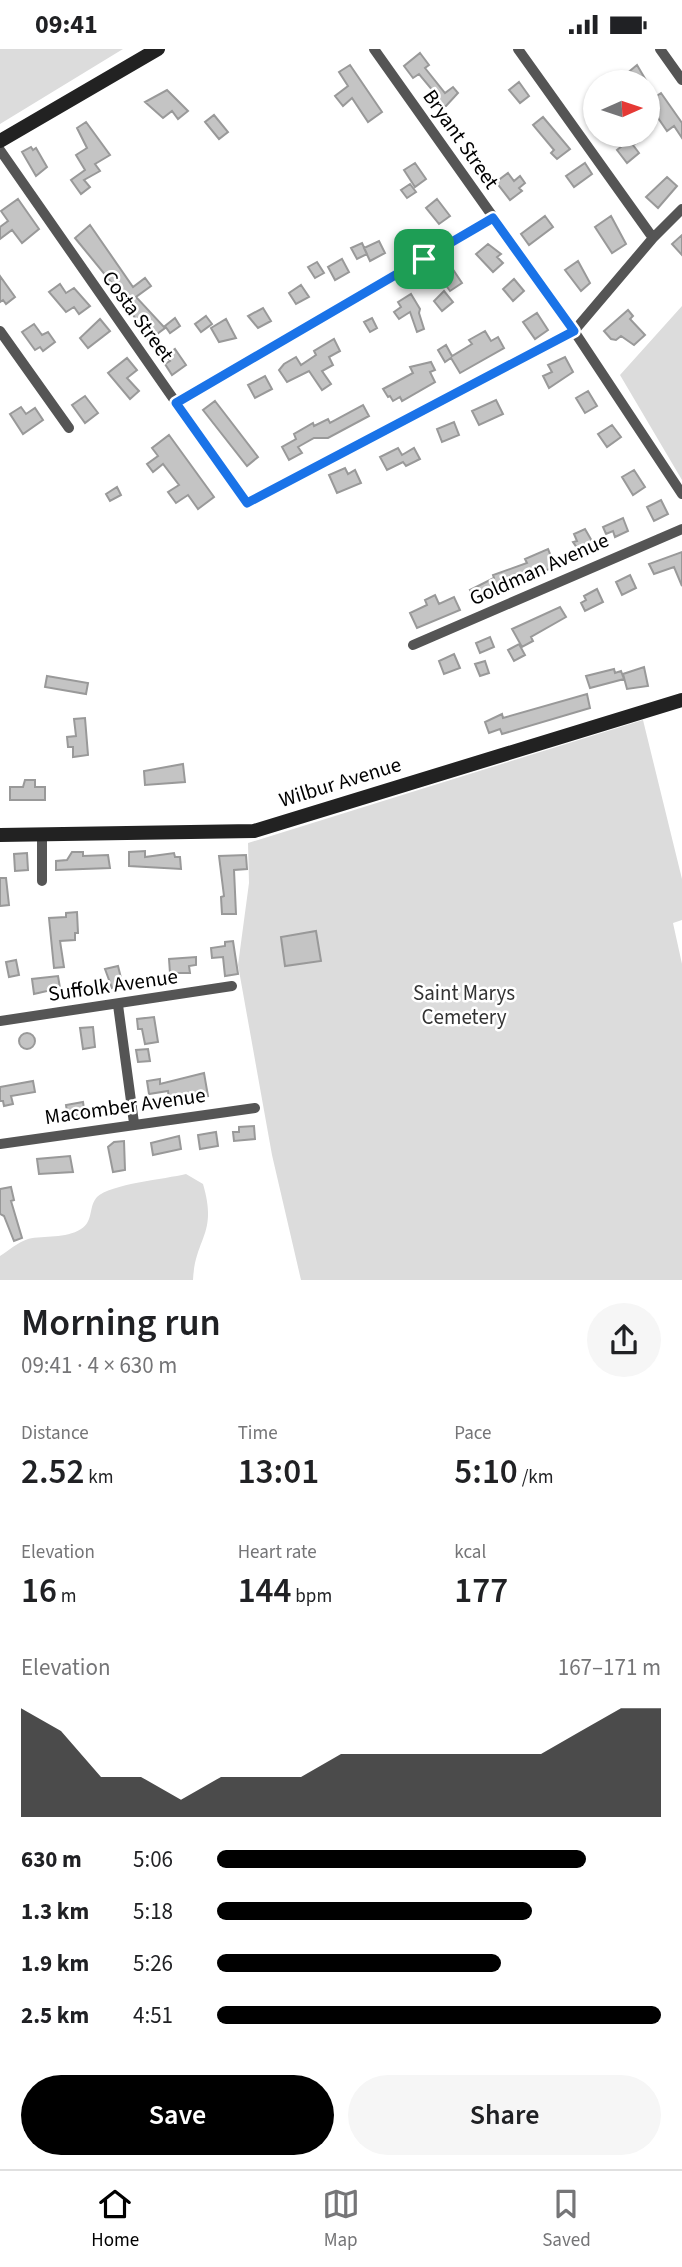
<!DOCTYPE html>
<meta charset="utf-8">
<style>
body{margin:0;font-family:"Source Sans 3",sans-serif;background:#f6f6f6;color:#202124;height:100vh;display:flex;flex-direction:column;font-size:26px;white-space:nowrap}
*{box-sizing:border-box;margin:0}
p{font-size:23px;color:#757577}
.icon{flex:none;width:38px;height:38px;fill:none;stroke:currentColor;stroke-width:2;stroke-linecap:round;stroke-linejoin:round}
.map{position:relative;height:1231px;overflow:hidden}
.details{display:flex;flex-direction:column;background:#fff;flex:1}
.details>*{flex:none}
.needle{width:46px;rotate:87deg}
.tools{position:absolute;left:583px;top:21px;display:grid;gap:14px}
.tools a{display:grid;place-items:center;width:77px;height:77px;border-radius:50%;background:#fff;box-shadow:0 2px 5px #0004;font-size:35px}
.pin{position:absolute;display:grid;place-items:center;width:60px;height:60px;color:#fff;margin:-30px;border-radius:14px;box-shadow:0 4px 10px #0006}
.round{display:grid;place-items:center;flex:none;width:74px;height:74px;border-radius:37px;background:#f6f6f6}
.overview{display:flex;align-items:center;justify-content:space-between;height:119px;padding:0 21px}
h1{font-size:38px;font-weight:600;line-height:52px}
.figures{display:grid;grid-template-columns:repeat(3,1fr);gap:10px;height:119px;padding:7px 21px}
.figures div{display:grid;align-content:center}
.figures b{font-size:35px;font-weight:600}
.figures small{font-size:19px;font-weight:400}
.figures p{font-size:19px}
.chart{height:196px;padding:14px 21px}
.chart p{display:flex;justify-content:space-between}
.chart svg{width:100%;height:126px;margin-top:7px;fill:#000;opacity:.7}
.cta{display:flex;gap:14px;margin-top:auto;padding:14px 21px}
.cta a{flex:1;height:80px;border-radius:42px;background:#000;color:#fff;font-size:28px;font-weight:600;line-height:80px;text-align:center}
.cta a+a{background:#f6f6f6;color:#202124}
ul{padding:0 21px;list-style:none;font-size:23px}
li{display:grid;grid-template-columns:112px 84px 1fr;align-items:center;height:52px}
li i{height:18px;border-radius:9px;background:#000}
.status{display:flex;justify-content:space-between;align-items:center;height:49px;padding:0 35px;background:#fff;direction:ltr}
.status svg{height:19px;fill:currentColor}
.tabs{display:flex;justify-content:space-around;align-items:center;height:98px;border-top:2px solid #e0e0e0;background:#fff;font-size:19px;color:#757577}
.tabs a{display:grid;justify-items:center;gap:4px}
.tabs .selected{color:#000}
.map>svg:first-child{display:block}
</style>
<div class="status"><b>09:41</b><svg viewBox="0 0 49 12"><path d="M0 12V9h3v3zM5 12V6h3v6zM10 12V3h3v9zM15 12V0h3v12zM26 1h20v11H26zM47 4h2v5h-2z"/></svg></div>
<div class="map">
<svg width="682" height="1231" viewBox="0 0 682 1231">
<rect width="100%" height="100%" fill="#fff"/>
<path fill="#dcdcdc" d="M0,0H123L0,75Z
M682,257V431L620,326Z
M643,671L682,830V871L673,874L682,915V1231H301L272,1106L238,916L249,834L248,794Z
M186,1125L203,1135C218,1186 195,1188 193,1231H0V1207C8,1202 18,1193 28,1190C45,1186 65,1190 81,1180C94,1172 88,1158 97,1148C110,1135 166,1130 186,1125Z"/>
<path fill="#c4c4c4" stroke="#999" stroke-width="2" d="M420,4L429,16L425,19L445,44L453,38L458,44L446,57H441L437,52L432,55L426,49L434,43L419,25L413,29L404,17Z
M350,16L382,63L368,73L352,49L343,57L335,47L348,37L339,23Z
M637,16L647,33H630L625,26Z
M519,33L529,47L520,54L509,41Z
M167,41L188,62L178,70L172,62L163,69L145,53Z
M661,44L682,74V89L674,77L667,82L654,63L659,60L652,50Z
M214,66L228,83L219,90L205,73Z
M543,68L570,100L557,110L551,104L554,101L533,76Z
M86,73L110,106L95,115L100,122L84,131L90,138L81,145L71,131L85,121L76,106L87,99L77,79Z
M613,86H632L638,93L633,96L639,104L627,114L617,101L622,97Z
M31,98L33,101L36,99L47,118L36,127L22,103Z
M415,114L426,130L415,138L404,121Z
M585,114L592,125L574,138L566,127Z
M508,124L514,132L520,127L525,134L519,139L522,142L510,151L496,133Z
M667,128L677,137L658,159L646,148Z
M410,135L416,143L407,149L401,141Z
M18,150L39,180L22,194L12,181L0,190V178L8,172L1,162Z
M437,150L450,167L439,175L426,159Z
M545,167L553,178L529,196L521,185Z
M611,167L626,195L612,204L595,178Z
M90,176L133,238L145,229L151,237L136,248L165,279L149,291L140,282L142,280L116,239L75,189Z
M682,186V206L672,195Z
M379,192L385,204L370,212L364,199Z
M362,194L367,205L357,210L351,199Z
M488,195L501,205L497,208L503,214L493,223L476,205Z
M342,210L349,223L335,231L328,218Z
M578,212L590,234L581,242L565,221Z
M317,213L324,224L315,229L308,218Z
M452,219L462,234L450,242L440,228Z
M0,227L15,248L6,255L3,251L0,253Z
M514,230L524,242L513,252L503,240Z
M60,235L66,244L74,239L90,257L79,265L74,258L66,263L49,243Z
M301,236L309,248L296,255L289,244Z
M444,242L453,253L442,262L434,252Z
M411,245L420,260L419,264L424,280L417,283L410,263L399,270L394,263L401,258L398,253Z
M263,259L271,272L258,279L248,267Z
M628,261L633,267L630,270L645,286L634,296L621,287L616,291L611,290L604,282Z
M537,264L548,281L535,290L523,273Z
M206,267L212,275L201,283L195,275Z
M175,269L180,277L170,284L165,277Z
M372,269L377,279L370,283L364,273Z
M100,270L110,282L88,299L80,289Z
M226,270L236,289L219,293L211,279Z
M34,275L42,286L48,283L55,293L43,302L40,298L35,301L22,283Z
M485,282L491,292L498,288L504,299L460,324L451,309L445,313L438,301L446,296L452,307L472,295L469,291Z
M334,290L340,302L329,308L333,316L322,322L331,335L322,341L309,322L287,333L279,321L284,315L296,308L301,316L316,306L314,302Z
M175,300L186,316L172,326L165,315L170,312L166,306Z
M565,308L573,323L549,339L543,327L552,323L548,316Z
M127,309L137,321L127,329L139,342L130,350L108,324Z
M431,313L435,321L430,323L435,333L402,352L400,348L393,352L390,347L388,348L383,340L413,324L410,318Z
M265,327L272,340L255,349L248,336Z
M588,342L597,357L585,364L576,349Z
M85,347L98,364L85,374L72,356Z
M496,351L503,365L479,376L472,362Z
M215,352L258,408L247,417L203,361Z
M363,356L369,367L328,389H314L298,398L302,404L289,411L282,398L296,390L294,385L313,374L314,377L328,370L330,374Z
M21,358L26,365L35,359L43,371L23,385L10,365Z
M454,373L459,386L442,393L437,380Z
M612,376L621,388L607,398L598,385Z
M169,386L214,448L198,460L188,446L176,454L168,443L179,436L163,415L153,423L147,415L158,407L152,399Z
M398,399L402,406L414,399L420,410L406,417L403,413L387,421L380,408Z
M345,419L348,425L355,421L361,434L337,444L329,426Z
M634,421L645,438L633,446L622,428Z
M117,438L121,446L110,452L106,445Z
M661,451L668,465L654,472L647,458Z
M623,469L628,482L615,488L613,482L606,485L603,478Z
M585,480L596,499L582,506L573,493L577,492L574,485Z
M548,500L555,517L541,524L538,518L523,525L526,531L513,536L511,532L489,542L491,547L477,555L470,541L494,529L493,526L527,514L525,510Z
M682,503V537L674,518L654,525L649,515Z
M630,526L636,539L622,546L616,533Z
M597,540L603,553L585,562L581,554L586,551L584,547Z
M435,546L439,555L454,548L460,561L417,579L410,564L427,556L425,551Z
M560,558L566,568L531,588L533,592L522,598L512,580Z
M490,588L494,598L480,604L476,594Z
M519,595L525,606L514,612L508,601Z
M454,605L460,619L444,625L439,612Z
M485,612L489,624L480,627L475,615Z
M644,618L648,637L627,640L623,625Z
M614,620L615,624L621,622L624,630L590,639L586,627Z
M47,627L88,634L86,645L45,638Z
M587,645L590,659L502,685L500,680L489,684L485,673L502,665L503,669Z
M85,669L88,706L73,708V698H68L67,688L76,687L74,670Z
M183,715L185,733L145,736L144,722Z
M25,731H35V738H45V751H10V738H23Z
M145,802V808L174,804L175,808H180L181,820L129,817V803Z
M72,803H83V807L108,806L110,819L56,821V812L67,811Z
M27,804L28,821L15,822L14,805Z
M246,806L247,820L234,821L236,865H222L221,848L224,847L219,807Z
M0,829H6L9,856L0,857Z
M77,863L78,884H75V891L60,892L64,918L54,919L49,869L66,868V864Z
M316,882L321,912L285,917L281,888Z
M233,892L238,925L225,927L223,908L212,909L211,899L225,897V893Z
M196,908V916L189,917L190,924H170L169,910Z
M16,911L19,926L9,928L6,913Z
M118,917L123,937L112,939L105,920Z
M58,927L60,939L34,945L32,930Z
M154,968L158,993L145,995L142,980H138L137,970Z
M93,978L95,998L83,1000L80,979Z
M19 992a8 8 0 1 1 16 0a8 8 0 1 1-16 0Z
M148,1000L150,1012L138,1013L136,1001Z
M204,1024L208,1047L169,1050L168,1042L149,1045L147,1032L160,1030V1035Z
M33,1032L35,1043L11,1047L13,1055L4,1057L3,1052H0V1038Z
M83,1053L85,1066L68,1069L66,1056Z
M254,1077L255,1090L234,1092L233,1083H239V1078Z
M216,1083L218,1097L200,1100L198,1086Z
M179,1087L181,1100L153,1106L151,1094Z
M124,1092L125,1121L113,1123L108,1098L114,1093Z
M70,1107L73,1123L39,1125L37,1110Z
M11,1138L14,1151L11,1152L22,1189L14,1192L4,1167L0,1165V1140Z"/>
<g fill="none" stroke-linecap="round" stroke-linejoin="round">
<path stroke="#555" stroke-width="10" d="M374,0L574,282L682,445
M518,0L653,189
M660,0L682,31
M0,101L246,454L574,282L653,189L682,160
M0,282L69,379
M176,353L493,168
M413,596L682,480
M42,832V786
M118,956L134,1074
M0,972L232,937
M0,1095L255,1059"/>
<path stroke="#222" stroke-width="14" d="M0,92L158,0
M0,786L254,782L682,651"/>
</g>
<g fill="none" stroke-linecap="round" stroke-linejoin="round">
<g stroke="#fff" stroke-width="14">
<path id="route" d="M493,169L574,282L247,454L176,354Z"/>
</g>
<use href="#route" stroke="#1a73e8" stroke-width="9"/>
</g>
<g text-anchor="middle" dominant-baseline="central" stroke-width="5" stroke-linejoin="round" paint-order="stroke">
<g font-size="21" fill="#000" stroke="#fff">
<text transform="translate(461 90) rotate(55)">Bryant Street</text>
<text transform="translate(138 267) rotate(54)">Costa Street</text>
<text transform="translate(539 520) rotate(-24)">Goldman Avenue</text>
<text transform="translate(340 733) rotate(-17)">Wilbur Avenue</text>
<text transform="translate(113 936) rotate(-8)">Suffolk Avenue</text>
<text transform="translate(125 1057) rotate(-8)">Macomber Avenue</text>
</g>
<g font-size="21" fill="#333" stroke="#fff">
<text x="464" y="944">Saint Marys<tspan x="464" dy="24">Cemetery</tspan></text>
</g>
</g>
</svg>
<div class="tools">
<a><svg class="needle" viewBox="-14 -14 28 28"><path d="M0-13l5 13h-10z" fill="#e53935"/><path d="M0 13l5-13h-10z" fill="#757577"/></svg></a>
</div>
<div class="pin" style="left:424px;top:210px;background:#1e9e55"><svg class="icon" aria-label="arrive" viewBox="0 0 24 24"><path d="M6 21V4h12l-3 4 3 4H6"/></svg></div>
</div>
<section class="details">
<div class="overview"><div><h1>Morning run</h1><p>09:41 · 4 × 630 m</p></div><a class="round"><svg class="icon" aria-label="share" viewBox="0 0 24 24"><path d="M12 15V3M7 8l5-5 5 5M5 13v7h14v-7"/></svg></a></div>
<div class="figures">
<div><p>Distance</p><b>2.52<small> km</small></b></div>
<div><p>Time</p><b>13:01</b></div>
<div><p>Pace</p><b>5:10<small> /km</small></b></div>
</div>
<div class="figures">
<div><p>Elevation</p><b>16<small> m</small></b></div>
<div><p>Heart rate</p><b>144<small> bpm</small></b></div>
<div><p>kcal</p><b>177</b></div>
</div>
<div class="chart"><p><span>Elevation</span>167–171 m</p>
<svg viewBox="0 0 160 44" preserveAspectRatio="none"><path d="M0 44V6L10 14L20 30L30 30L40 38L50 30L60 30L70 30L80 22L90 22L100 22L110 22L120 22L130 22L140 14L150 6L160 6V44z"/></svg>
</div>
<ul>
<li><b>630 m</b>5:06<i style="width:83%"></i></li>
<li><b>1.3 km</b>5:18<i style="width:71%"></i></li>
<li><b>1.9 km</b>5:26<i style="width:64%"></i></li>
<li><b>2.5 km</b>4:51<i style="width:100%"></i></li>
</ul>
<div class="cta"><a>Save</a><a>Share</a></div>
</section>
<nav class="tabs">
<a class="selected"><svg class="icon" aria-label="home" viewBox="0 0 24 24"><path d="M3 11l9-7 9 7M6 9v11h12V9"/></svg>Home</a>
<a><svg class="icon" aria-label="map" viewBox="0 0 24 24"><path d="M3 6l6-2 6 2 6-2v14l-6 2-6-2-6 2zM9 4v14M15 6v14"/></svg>Map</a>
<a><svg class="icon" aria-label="saved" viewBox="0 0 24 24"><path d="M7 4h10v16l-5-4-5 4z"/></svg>Saved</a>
</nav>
